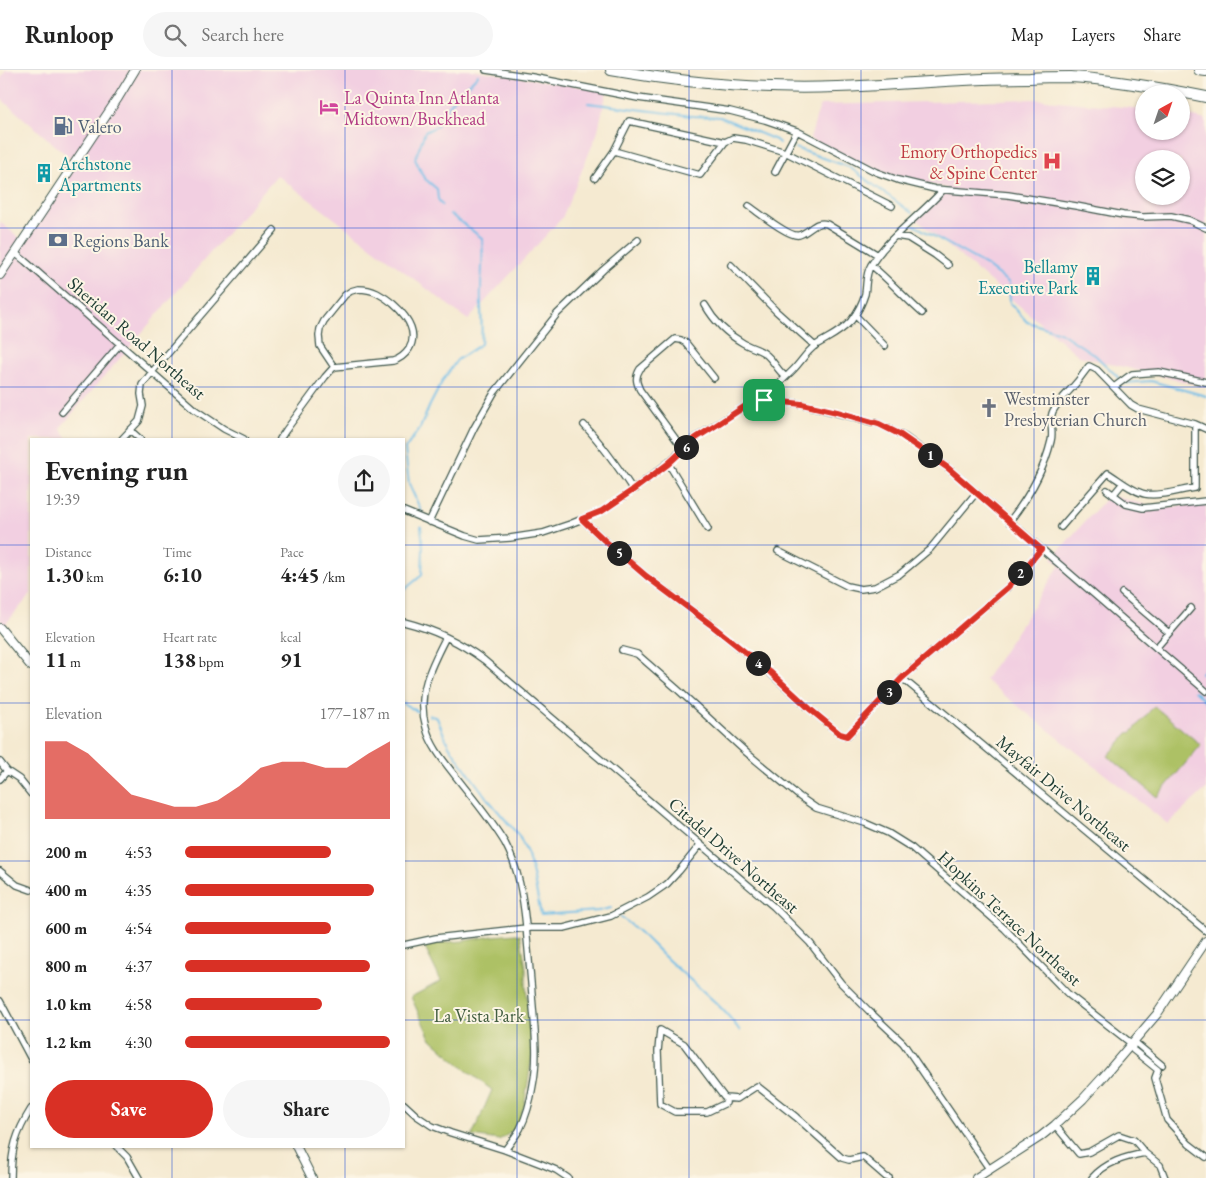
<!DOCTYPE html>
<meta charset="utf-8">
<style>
body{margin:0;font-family:"EB Garamond",serif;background:#f6f6f6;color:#222;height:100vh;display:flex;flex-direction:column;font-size:19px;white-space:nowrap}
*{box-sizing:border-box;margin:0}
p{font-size:16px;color:#767676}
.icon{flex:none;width:28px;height:28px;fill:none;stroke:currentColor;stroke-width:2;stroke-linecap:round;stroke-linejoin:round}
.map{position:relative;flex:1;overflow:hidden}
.side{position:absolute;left:30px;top:368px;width:375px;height:710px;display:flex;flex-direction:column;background:#fff;border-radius:0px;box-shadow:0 1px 4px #0004}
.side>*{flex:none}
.needle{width:32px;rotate:40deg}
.tools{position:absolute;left:1135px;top:15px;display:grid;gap:10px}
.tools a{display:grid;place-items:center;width:55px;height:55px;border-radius:50%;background:#fff;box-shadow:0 1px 4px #0004;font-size:25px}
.pin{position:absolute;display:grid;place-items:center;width:42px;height:42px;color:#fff;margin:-21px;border-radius:10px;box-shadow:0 2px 8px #0006}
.km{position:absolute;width:25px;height:25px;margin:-12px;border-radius:50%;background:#222;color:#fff;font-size:14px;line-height:25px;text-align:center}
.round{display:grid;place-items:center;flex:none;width:52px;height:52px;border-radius:26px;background:#f6f6f6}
.head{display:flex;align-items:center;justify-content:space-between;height:85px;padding:0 15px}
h1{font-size:28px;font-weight:700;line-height:38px}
.metrics{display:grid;grid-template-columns:repeat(3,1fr);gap:8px;height:85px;padding:5px 15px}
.metrics div{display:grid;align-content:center}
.metrics b{font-size:21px;font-weight:700}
.metrics small{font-size:14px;font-weight:400}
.metrics p{font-size:14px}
.chart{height:140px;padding:10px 15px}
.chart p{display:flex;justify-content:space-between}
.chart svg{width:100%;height:90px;margin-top:5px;fill:#d93025;opacity:.7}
.primary-button{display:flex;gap:10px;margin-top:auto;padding:10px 15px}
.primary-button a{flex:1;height:58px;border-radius:30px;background:#d93025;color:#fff;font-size:20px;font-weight:700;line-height:58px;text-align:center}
.primary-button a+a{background:#f6f6f6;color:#222}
ul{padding:0 15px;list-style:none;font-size:16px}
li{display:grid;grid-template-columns:80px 60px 1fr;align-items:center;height:38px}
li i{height:12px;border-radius:6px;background:#d93025}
header{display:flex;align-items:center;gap:30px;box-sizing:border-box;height:70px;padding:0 25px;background:#fff;border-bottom:1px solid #e0e0e0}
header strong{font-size:24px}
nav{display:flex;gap:28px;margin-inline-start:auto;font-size:18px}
.search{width:350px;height:45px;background:#f6f6f6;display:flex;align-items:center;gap:12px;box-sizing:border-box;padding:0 18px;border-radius:28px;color:#767676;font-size:19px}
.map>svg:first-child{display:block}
</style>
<header>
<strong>Runloop</strong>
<div class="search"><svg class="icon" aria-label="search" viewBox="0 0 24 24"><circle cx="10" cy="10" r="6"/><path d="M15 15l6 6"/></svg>Search here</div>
<nav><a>Map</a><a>Layers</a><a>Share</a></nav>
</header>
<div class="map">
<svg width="1206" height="1108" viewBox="0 0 1206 1108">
<rect width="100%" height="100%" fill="#fcf5e5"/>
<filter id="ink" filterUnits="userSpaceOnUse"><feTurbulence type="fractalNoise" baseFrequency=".02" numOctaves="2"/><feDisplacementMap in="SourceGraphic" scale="10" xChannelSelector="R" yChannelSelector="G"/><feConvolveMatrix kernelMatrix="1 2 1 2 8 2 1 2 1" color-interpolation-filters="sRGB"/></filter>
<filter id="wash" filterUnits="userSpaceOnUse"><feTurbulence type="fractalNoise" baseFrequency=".0096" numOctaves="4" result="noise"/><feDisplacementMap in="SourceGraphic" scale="20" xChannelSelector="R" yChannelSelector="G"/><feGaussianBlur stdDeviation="1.12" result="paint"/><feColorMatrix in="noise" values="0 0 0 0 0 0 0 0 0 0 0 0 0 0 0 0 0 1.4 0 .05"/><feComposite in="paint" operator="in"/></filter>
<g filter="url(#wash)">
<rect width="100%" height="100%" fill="#f5ead1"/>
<path fill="#f2cfe1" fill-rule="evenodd" d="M6,0H473L607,21L597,64L562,148L468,250L277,105L60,358L68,369H31V524L4,556L0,550V152L22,170L77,94L0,28V10Z
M1035,29L1144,39V61H1181V44L1206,50V317L1079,286L916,149L947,118L879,104L810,69L820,35ZM1144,89H1181V126H1144Z
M1109,425L1159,438L1206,434V719L1168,754L985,610L1060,495L1052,488Z"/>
<path fill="#adc165" stroke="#667f4c" d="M1154,636L1201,675L1157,727L1108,686L1128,663L1132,662Z
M516,864L520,865L521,869L526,898V916L533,981L524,1037L517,1056L510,1063L499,1070L472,1066L492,1020L467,1001L430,968L411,927L441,911L423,874L463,871L493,866Z"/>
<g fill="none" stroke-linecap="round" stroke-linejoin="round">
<path stroke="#6dbde8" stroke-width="2" d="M588,33L692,46L720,47L776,70L779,73
M795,78L849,97L912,143
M442,135L438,129L437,119L424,108L415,89L425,62L437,56C445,35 463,21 478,5
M914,155L984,194L1009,213L1010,233L1027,252L1060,262L1095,285L1120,309
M1125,313L1151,311L1206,326
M422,443L409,414L405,379L420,358L430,335L443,310L457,290L481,274C483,255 480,238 481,219C481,202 484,186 482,168L450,144
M404,520L422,505L423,478L421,456
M1201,603L1206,597
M1194,621L1206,632
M404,632V634L419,642
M429,645L437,648L449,676L486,727L519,766L528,785L534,809L541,845L598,841L611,838
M620,847C637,857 651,874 666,888C691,912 720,932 740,961"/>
</g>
</g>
<g filter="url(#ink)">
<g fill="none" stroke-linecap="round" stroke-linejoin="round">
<g stroke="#3f574c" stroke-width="8">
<path id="minor" d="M486,0L532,7L638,28L730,41L765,50L797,61L876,102L898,110L935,119L1008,125L1076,136L1123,145L1143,147L1171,146L1189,150L1206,158
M614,81L700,105L725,72L733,68L746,70L785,82L892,136
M775,102L797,61
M595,108L614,81L629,51L725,72
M749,136C758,142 790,168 799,165C810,162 815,150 827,154L878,185
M896,166L908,168L935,185L948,195
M15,183L25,191L80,239L194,339L224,359L244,369
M731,195L776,241L815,276
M871,195C889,210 904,227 922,243
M358,219C365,219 371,220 377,223C396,233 422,257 409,279C405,285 400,289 393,291L334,297L320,276L319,266L320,259L324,251L345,225L351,221Z
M705,235C714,251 727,264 743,273C750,277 758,279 764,283C773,289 777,300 785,306
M855,245L885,276
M1114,317L1129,306L1132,304L1159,302L1206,312
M764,330C773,319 783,310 793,300C801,292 807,281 816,275C829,267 840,263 851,251C857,243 862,234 865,224C867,213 865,205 871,195C890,165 920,146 943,120
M62,342L120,274
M1195,354L1206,359
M584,355C603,375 618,397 633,420
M130,360L140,369
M122,369L139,351L143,336L141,324L142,315L152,302L274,160
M280,369L286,360L325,307L334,297
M683,379L640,320C636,312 635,307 640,299L675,269L681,270L686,273L714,308
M668,393L708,459
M1107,420L1126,434L1143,438L1206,431
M1113,425L1123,413
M404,441L465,466L479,470L510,468L543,463L570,454L602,441L633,420L668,393L695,368L750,333L764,330L802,334L879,354L905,367L948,398L1206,621
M582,449L604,470L646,506L710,554L770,603L811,640L840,664L847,666L902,608L1008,517L1023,501L1041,479
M429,452L474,358L494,323L557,244L603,200L638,170
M1009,452C1028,428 1044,401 1051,371C1054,361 1048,351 1053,341C1059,330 1070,321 1077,312C1081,307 1085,301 1089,296L1097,300L1131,335L1138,339L1195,354V418C1180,420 1159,427 1145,424C1133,422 1118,409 1108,403L1061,457
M778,481L847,516L861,519L875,517L900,504L930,479L976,423
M1122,523L1169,563
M404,552C432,559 460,572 484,590L774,837L810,873L841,913L870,942L903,973L990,1100
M446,567C431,596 416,624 426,657C430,674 442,689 453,703C470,725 490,748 505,773C519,799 523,827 526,856C528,879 530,902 532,924C534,954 539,985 533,1015C531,1028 526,1047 520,1059C516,1066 510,1073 505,1080
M1156,578L1191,538
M622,580L637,584L676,618L747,683L800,727L816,738L865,753L888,763L912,778L1005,859L1068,924L1132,974L1133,980L1158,1000L1155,1008L1167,1050L1189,1074L1206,1087
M902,608L1206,861
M0,692L7,701L19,709L31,724
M0,709L7,701
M0,801L17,815L31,820
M404,875L436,868L526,858H564L611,846L648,827L667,814L679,801L700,775
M0,931L31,989
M660,960L684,974L724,1027L726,1028V1033L707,1042H675L660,1034L658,981Z
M1132,974H1137L1162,995
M726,1028L737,1029L757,1016L796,1047L842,1088L849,1090L863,1087L886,1107L889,1108
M404,1034L417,1046L432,1056L451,1063L505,1080L544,1095L556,1100L568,1108
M1055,1055L1079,1084L1089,1082L1119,1065L1134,1070L1145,1083
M116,1076L127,1087L139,1108
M11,1108C11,1080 16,1063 31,1039
M1092,1108C1106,1092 1125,1087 1145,1083L1160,1095L1165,1108"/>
</g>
<g stroke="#3f574c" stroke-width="10">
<path id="secondary" d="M0,205L118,28L135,0
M0,558L31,596
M296,1076L312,1108
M976,1108L1040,1067L1055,1055L1083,1029L1103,1007L1157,944L1206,871"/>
</g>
<g stroke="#3f574c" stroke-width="12">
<path id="motorway" d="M611,0C686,13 762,20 837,17C901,15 965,8 1030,8C1044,7 1058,7 1071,7C1116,10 1162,18 1206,27
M1199,0L1206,1"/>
</g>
<use href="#minor" stroke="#fff" stroke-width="5.5"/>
<use href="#secondary" stroke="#fff" stroke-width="8"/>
<use href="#motorway" stroke="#fff" stroke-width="10"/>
</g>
</g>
<g fill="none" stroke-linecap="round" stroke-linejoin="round" filter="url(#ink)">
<g stroke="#fff" stroke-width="10">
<path id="route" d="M764,330L802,334L837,342L879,354L899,364L948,398L1041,479L1023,501L1008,517L902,608L847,666L840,664L811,640L770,602L710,554L646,506L604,470L582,449L602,441L633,420L668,394L696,368L718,354L750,333Z"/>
</g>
<use href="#route" stroke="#d93025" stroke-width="6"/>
</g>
<path fill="none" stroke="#1d4ed8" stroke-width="1" stroke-opacity="0.55" d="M172,0V369M345,0V369M517,0V1108M689,0V1108M861,0V1108M1034,0V1108M0,158H1206M0,317H1206M0,475H31M404,475H1206M0,633H31M404,633H1206M0,791H31M404,791H1206M0,950H31M404,950H1206M172,1076V1108M345,1076V1108"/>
<defs>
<g id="hotel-bare" transform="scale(1.5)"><path d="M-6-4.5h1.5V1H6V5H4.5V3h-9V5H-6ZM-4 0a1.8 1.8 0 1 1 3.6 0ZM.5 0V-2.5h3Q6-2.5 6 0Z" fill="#d1479c" stroke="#fcf5e5" stroke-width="2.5" paint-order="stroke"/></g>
<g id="fuel-bare" transform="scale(1.5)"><path d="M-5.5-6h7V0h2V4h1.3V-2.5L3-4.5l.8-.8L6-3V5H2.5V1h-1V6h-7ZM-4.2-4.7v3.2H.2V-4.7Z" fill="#5c6f8a" stroke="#fcf5e5" stroke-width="2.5" paint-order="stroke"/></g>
<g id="hospital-bare" transform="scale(1.5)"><path d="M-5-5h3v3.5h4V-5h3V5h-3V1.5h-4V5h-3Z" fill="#e0444e" stroke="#fcf5e5" stroke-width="2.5" paint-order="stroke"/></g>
<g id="building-bare" transform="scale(1.5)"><path d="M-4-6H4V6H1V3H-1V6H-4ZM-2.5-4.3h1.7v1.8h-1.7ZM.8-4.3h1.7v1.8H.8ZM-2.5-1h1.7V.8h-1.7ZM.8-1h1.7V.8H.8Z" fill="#0f9aa8" stroke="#fcf5e5" stroke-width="2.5" paint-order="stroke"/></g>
<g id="bank-bare" transform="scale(1.5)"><path d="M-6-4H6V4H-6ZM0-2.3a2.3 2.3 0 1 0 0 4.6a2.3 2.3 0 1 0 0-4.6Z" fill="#5c6f8a" stroke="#fcf5e5" stroke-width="2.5" paint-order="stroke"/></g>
<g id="church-bare" transform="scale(1.5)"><path d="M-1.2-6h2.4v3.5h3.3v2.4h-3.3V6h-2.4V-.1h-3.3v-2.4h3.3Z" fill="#6b7280" stroke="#fcf5e5" stroke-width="2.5" paint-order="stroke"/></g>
</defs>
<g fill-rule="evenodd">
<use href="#hotel-bare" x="329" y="37"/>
<use href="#fuel-bare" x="63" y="56"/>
<use href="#hospital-bare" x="1052" y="91"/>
<use href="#building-bare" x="44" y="103"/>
<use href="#bank-bare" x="58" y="170"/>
<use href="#building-bare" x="1093" y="206"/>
<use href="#church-bare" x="989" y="338"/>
</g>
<g text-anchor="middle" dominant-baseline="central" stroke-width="4" stroke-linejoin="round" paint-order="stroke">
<g font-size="18" fill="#b23c85" stroke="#fcf5e5" text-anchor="start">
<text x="344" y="27">La Quinta Inn Atlanta<tspan x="344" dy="21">Midtown/Buckhead</tspan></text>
</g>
<g font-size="18" fill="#4e5e75" stroke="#fcf5e5" text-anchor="start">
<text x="78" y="56">Valero</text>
<text x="73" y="170">Regions Bank</text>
</g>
<g font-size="18" fill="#be3a42" stroke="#fcf5e5" text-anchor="end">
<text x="1037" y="81">Emory Orthopedics<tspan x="1037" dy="21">&amp; Spine Center</tspan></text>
</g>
<g font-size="18" fill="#0d838f" stroke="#fcf5e5" text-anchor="start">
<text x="59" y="93">Archstone<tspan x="59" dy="21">Apartments</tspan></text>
<text x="1078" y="196" text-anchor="end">Bellamy<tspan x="1078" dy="21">Executive Park</tspan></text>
</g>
<g font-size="18" fill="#1f3d34" stroke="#fcf5e5">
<text transform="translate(137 268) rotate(41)">Sheridan Road Northeast</text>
<text transform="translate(1064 723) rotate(40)">Mayfair Drive Northeast</text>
<text transform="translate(734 785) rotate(41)">Citadel Drive Northeast</text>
<text transform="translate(1010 848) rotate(43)">Hopkins Terrace Northeast</text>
</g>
<g font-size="18" fill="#5b616d" stroke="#fcf5e5" text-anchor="start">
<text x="1004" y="328">Westminster<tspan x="1004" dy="21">Presbyterian Church</tspan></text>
</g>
<g font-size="18" fill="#425e40" stroke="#fcf5e5">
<text x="479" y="945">La Vista Park</text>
</g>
</g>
</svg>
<div class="tools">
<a><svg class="needle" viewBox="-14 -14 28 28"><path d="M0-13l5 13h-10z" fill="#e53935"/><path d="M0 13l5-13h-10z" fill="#767676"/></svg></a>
<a><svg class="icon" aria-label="layers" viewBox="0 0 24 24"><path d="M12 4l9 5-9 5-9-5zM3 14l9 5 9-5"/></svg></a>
</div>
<div class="pin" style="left:764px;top:330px;background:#1e9e55"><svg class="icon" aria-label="arrive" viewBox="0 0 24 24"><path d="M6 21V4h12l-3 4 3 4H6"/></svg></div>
<b class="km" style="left:930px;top:385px">1</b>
<b class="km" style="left:1020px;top:503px">2</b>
<b class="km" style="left:889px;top:622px">3</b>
<b class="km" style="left:758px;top:593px">4</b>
<b class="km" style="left:619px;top:483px">5</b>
<b class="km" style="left:686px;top:377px">6</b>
<section class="side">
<div class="head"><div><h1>Evening run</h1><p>19:39</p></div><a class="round"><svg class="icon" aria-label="share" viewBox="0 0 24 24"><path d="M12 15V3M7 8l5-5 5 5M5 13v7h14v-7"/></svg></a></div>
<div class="metrics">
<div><p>Distance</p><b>1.30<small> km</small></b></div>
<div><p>Time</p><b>6:10</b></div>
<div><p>Pace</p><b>4:45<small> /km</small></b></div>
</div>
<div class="metrics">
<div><p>Elevation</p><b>11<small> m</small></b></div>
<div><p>Heart rate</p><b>138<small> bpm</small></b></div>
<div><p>kcal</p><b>91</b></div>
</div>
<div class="chart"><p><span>Elevation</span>177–187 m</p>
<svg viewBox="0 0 160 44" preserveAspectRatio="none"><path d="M0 44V6L10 6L20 12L30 22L40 32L50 35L60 38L70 38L80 35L90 28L100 19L110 16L120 16L130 19L140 19L150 12L160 6V44z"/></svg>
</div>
<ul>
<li><b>200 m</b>4:53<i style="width:71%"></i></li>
<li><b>400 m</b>4:35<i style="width:92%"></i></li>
<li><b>600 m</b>4:54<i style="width:71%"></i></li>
<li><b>800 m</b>4:37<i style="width:90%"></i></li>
<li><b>1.0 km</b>4:58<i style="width:67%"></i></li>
<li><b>1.2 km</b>4:30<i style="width:100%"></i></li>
</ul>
<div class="primary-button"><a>Save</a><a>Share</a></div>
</section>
</div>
